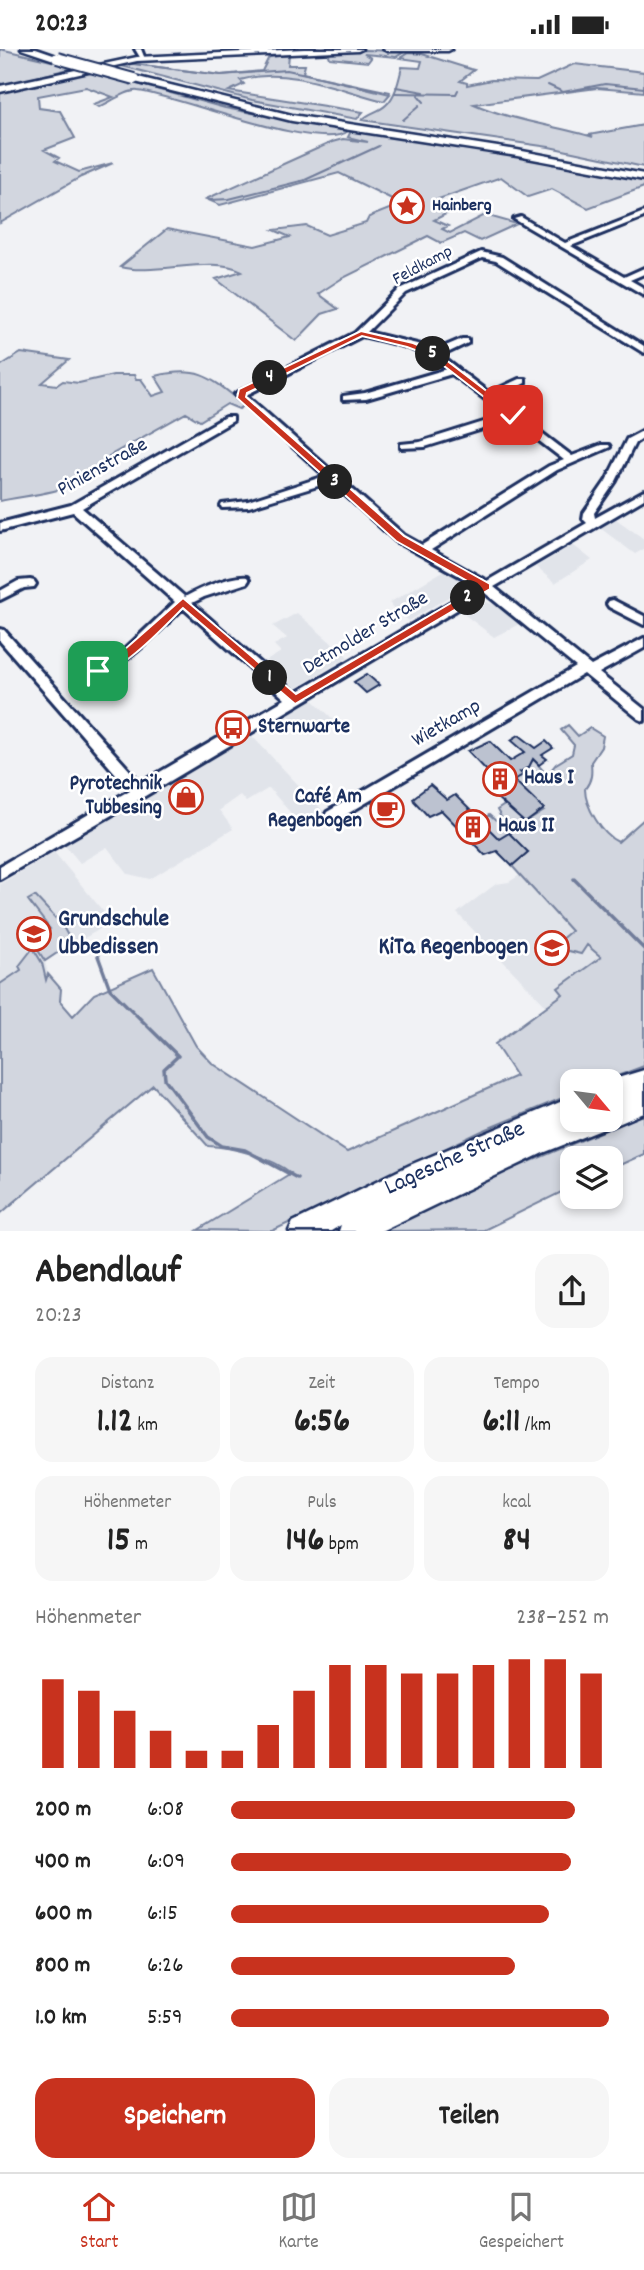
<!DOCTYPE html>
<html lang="de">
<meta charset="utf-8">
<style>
body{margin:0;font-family:Dekko,sans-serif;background:#f6f6f6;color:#222;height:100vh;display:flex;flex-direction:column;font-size:26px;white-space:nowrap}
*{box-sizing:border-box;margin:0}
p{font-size:23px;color:#767676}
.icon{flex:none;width:38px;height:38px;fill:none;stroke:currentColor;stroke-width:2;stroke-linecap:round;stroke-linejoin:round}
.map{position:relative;height:1182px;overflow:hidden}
.details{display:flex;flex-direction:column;background:#fff;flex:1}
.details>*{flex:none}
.needle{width:46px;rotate:119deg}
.controls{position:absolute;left:560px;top:1020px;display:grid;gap:14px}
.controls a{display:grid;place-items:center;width:63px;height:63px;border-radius:14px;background:#fff;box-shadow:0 4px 10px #0003;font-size:35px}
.pin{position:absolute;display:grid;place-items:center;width:60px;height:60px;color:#fff;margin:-30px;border-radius:14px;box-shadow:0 4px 10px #0006}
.km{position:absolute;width:35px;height:35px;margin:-18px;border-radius:50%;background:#222;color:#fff;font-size:19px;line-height:35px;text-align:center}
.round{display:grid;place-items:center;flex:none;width:74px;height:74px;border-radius:21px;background:#f6f6f6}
.summary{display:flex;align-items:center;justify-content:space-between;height:119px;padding:0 35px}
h1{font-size:38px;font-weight:800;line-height:52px}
.figures{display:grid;grid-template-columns:repeat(3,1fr);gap:10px;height:119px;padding:7px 35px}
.figures div{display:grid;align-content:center;border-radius:18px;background:#f6f6f6;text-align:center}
.figures b{font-size:35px;font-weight:800}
.figures small{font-size:19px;font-weight:400}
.figures p{font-size:19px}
.chart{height:196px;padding:14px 35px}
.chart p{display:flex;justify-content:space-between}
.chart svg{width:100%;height:126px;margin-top:7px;stroke:#c8321e;stroke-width:6}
.primary-button{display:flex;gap:14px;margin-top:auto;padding:14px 35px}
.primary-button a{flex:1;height:80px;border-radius:21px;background:#c8321e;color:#fff;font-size:28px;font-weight:800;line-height:80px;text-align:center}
.primary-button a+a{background:#f6f6f6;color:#222}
ul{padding:0 35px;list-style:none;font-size:23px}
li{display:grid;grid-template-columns:112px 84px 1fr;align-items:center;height:52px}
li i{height:18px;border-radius:9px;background:#c8321e}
.status{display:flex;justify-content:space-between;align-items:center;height:49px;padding:0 35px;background:#fff;direction:ltr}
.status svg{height:19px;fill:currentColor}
.menu{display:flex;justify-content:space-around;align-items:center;height:98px;border-top:2px solid #e0e0e0;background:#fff;font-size:19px;color:#767676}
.menu a{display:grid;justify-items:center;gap:4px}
.menu .active{color:#c8321e}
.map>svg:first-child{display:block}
</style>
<div class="status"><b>20:23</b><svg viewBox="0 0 49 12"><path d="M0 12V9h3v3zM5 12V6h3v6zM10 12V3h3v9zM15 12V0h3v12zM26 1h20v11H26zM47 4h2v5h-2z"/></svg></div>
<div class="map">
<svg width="644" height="1182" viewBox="0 0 644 1182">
<rect width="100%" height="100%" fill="#f1f2f5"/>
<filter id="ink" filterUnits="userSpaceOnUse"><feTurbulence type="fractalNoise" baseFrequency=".0143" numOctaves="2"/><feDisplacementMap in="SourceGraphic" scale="14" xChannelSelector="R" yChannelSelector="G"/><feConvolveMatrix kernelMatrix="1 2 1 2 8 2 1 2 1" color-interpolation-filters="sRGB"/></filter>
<g filter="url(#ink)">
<path fill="#e1e4ea" d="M616,470L644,490V500L635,505L600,479Z
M573,496L592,511L555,534L536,518Z
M445,521L468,536L409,572L389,554Z
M487,553L497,557L521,574L494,588L461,563L476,554Z
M297,564L348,608L291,642L261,615L281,603L274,596L287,589L273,577Z
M312,650L334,671L310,686L287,665Z
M251,686L324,763L302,777L269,739L246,753L240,746L219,761L233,780L150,830L128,825L107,798L80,814L65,796Z
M54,803L112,873L45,912L49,930L17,954L0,958V835Z
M523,824L601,908L558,939L563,944L546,957L457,864L496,835L509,833Z"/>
<path fill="#d2d6df" stroke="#76829e" stroke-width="2" d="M0,0L77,18L4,36L0,34Z
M365,1L402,2L404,3L396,8L364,5L371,9L368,13L330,9L328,3Z
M408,4L422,5L470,20L474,21L460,32L467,34V36L491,31L537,32L574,15L644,23V43L597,39L474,55C513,72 553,76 593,88L589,86L644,76V118L549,98L362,71C369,63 379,63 386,56C396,47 399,30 402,18L420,19L422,12L400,9Z
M289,6L288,16H305L303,24L390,45L384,52C339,41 287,17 240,31L244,35L229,42L363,63L357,70L252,51L118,16L127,14L221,26L262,22L269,8Z
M87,21L225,59L348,82C322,105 176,46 138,42C128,40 109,54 99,58L94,55L113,48L86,38L38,47L39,59L60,62L75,89L44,101L59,109L55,112L79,123L113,114L81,128L0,174V41Z
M351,82L539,111L644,132V138L588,159L552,140L528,148L501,128L433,152L452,162L434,171L448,177L442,180L450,184L485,166L517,175L480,192L464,184L441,194L428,187L341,230L318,245L338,260L322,265L296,292L216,230L242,222C213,206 154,227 120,218L167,180L255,197L290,188L274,181L307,177L327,186L366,174L369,168L402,155L339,124L220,156L206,150L332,93L343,90L368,93L348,88Z
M21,304L69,311L42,334L57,336L63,332L79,334L113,326H134L136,330H141L153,347L165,343L155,327C200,316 211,329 245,356L239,360L227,355L200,372L186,364L109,407C89,444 36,444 0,452V317Z
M568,676L578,687L590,679L603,687L601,698L591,713C592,724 592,731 585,740C585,757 602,786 618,793L644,770V1017L604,1032H572V1045L482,1082L272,1182L198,1181L291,1124C271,1108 232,1098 208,1097L153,1036L0,1165V935L21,921L19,917L33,899L42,914L46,931L48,925L61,940L60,952L73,967L94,945L153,919L196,997L212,1014L347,1103L516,1027L495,995L563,945L558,939L601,908L587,896L581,905L564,901L560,891L571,882L512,817L528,803L499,791L479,772L489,766L496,772L502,770L497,761L506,755L525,774L544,762L513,729L522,726L518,721L529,718V714L534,711L547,726L556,715L572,705L574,696L561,681Z
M35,847L62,876L72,894L45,912L32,892L50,880L28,851Z
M644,1065V1105L611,1120V1110H572V1138L484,1181L382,1182L498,1126Z"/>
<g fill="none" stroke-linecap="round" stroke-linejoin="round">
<path stroke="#707c9a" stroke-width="2" d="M126,14L221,26L287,21L390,43
M548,36L563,43L605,35L644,39
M396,38L424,43
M395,44L456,45L458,41
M418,46L424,53
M403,71L420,56
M210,151L229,150L305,131L379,97"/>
<path stroke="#707c9a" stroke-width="3.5" d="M574,830L644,900
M98,907L110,940L178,1007L164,1020L165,1030L208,1088L222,1097L245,1101L297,1129"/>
</g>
<path fill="#bcc2d0" stroke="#1b2f5e" stroke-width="2" d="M367,625L379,636L366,644L354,633Z
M519,686L536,699L546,692L553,699L542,706L547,710L539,716L533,710L529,718L520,723L523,726L514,731L544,760L525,774L488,741L485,734L489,724L468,702L490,692L510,712L525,703L511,691Z
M186,734L198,750L183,759L171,742Z
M430,736L447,751L455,746L499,790L509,784L528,803L512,817L497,802L485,806L441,761L428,767L414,752L413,749Z"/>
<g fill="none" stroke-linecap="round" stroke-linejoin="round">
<g stroke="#1b2f5e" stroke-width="6">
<path id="minor" d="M135,0H141L145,10H141Z
M644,163V168L571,197L624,228L644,219V225L630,231L644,239V246L514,170L521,168L565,194Z
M481,203L502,208L644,297V304L496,212L482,209L406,244L367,283L421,296L434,302L462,290H468V294L441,307L489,344L519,330H525V334L496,349L572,407L601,396H609L610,398L557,421L431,501L487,532L587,474L583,470L584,464L606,432L627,390L644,381V388L635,394L616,432L594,464L595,469L644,442V450L494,538L591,617L644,589V599L599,624L644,660V672L639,670L584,625L337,771L332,773L327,771L325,767L327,763L576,618L485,544L145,747L0,830V817L130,741L0,592V580L4,581L141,734L285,650L183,559C166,575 115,629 94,625L92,622L94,619L124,601L175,553L73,463L0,482V474L71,456L225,368H233V372L82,459L185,548C199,540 231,526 247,528L249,531L247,534L204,548L192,554L295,644L478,537L396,492L331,433L249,458L222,459L221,457L222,455L248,452L325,427L235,345L355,284L400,240ZM362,287C396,295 418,298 447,320L365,344L343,347V351L366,350L452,325L506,366L420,393L401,395V399L425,398L512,371L564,411L549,417L422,496L404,486L246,346Z
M30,531L34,532L36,535L34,538L24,539L0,551V542L18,532Z
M613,551L644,567V576L609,558L607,555L609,552Z"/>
</g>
<g stroke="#1b2f5e" stroke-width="5">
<path id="major" d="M304,0H362L358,2L137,12L0,43V37L137,8Z
M383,0H452L448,2H387Z"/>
</g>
<g stroke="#1b2f5e" stroke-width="5">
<path id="highway" d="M21,0H36L62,9L57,12Z
M134,27L292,66L517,101L644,125V131L517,107L292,72L131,32L129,30Z
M644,1021V1064L611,1078L607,1076L606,1079L543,1104L381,1182H339L341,1176L331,1182H289L293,1173L410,1116L572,1048V1071H611V1032H608Z"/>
</g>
<use href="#minor" fill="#fff" fill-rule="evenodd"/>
<use href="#major" fill="#fff" fill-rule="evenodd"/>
<use href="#highway" fill="#fff" fill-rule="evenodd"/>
<g stroke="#1b2f5e" stroke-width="14" stroke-linecap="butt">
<path id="highway-bridge" d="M57,9L134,30"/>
</g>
<use href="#highway-bridge" stroke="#fff" stroke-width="10"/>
</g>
</g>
<path fill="#c8321e" stroke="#fff" stroke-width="2" d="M361,282L413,294L437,304L518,366L510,368L431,307L407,298L362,287L247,344L246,348L404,487L490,535V540L295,655L183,559C166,576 118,628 94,625V619L124,601L183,549L296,645L478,538L396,492L237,349L239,340Z"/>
<defs>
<g id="sight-ring" transform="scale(1.75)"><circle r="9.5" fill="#fff" stroke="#c8321e" stroke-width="1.5"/><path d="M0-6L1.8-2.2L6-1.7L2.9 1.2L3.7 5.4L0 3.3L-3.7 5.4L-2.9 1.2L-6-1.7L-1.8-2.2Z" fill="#c8321e"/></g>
<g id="bus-ring" transform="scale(1.75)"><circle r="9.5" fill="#fff" stroke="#c8321e" stroke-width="1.5"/><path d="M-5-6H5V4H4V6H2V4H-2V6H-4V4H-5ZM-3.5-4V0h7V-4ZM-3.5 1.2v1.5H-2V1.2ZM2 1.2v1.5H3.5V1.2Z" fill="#c8321e"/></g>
<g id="building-ring" transform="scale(1.75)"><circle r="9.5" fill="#fff" stroke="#c8321e" stroke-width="1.5"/><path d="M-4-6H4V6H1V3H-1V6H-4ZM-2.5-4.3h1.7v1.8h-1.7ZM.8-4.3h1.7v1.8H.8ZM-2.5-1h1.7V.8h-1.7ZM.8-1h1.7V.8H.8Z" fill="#c8321e"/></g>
<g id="shop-ring" transform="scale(1.75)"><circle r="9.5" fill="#fff" stroke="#c8321e" stroke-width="1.5"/><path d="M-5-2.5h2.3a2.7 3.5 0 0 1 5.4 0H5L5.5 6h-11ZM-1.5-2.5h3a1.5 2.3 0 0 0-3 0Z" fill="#c8321e"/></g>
<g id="cafe-ring" transform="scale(1.75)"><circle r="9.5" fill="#fff" stroke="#c8321e" stroke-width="1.5"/><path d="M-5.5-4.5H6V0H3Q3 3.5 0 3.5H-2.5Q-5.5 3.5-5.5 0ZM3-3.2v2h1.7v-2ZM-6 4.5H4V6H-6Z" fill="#c8321e"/></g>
<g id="school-ring" transform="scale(1.75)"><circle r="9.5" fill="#fff" stroke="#c8321e" stroke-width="1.5"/><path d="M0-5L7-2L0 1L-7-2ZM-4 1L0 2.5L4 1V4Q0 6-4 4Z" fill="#c8321e"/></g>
</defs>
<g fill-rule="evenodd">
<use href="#sight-ring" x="407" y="157"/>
<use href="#bus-ring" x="233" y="679"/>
<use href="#building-ring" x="500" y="730"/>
<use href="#shop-ring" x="186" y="748"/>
<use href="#cafe-ring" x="387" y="761"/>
<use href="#building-ring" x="473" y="778"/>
<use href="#school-ring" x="34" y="885"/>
<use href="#school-ring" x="552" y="899"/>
</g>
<g text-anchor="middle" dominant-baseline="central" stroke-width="5" stroke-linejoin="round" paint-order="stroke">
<g font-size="18" font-weight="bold" fill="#1b2f5e" stroke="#fff" text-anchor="start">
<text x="432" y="157">Hainberg</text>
</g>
<g font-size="18" fill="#1b2f5e" stroke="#fff">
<text transform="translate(423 217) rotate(-28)">Feldkamp</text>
</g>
<g font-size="21" fill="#1b2f5e" stroke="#fff">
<text transform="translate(103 419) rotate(-29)">Pinienstraße</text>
<text transform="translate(366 585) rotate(-31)">Detmolder Straße</text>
<text transform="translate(447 675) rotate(-30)">Wietkamp</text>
</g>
<g font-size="21" font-weight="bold" fill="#1b2f5e" stroke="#fff" text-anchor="start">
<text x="258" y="679">Sternwarte</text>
<text x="524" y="730">Haus I</text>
<text x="162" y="736" text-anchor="end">Pyrotechnik<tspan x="162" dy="24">Tubbesing</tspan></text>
<text x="362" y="749" text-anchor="end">Café Am<tspan x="362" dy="24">Regenbogen</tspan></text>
<text x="498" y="778">Haus II</text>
</g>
<g font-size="24" font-weight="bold" fill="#1b2f5e" stroke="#fff" text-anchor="start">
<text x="58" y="871">Grundschule<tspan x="58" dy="28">Ubbedissen</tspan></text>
<text x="528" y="899" text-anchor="end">KiTa Regenbogen</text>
</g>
<g font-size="24" fill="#1b2f5e" stroke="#fff">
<text transform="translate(455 1110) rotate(-24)">Lagesche Straße</text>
</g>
</g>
</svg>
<div class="controls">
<a><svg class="needle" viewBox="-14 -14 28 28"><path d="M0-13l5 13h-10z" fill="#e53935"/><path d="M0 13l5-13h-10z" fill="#767676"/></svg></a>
<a><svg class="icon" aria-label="layers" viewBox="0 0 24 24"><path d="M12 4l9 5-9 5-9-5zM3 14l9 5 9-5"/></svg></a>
</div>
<div class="pin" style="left:98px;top:622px;background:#1e9e55"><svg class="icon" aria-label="arrive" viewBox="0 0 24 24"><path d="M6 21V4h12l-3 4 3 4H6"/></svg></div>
<div class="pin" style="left:513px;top:366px;background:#d93025"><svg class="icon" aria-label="check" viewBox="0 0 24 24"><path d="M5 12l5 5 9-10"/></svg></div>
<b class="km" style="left:270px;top:629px">1</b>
<b class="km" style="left:468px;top:549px">2</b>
<b class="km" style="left:335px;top:433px">3</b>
<b class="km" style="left:270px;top:329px">4</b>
<b class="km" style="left:433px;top:305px">5</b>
</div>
<section class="details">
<div class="summary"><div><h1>Abendlauf</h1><p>20:23</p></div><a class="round"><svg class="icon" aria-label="share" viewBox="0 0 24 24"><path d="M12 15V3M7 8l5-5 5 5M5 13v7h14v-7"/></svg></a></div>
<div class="figures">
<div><p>Distanz</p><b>1.12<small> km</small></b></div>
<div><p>Zeit</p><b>6:56</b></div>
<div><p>Tempo</p><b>6:11<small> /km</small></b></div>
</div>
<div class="figures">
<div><p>Höhenmeter</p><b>15<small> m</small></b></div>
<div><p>Puls</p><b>146<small> bpm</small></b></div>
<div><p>kcal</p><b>84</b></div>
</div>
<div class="chart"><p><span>Höhenmeter</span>238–252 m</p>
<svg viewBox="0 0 160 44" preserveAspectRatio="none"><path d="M5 44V13M15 44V17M25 44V24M35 44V31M45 44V38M55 44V38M65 44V29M75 44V17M85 44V8M95 44V8M105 44V11M115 44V11M125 44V8M135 44V6M145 44V6M155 44V11"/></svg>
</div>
<ul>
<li><b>200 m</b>6:08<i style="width:91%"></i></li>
<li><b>400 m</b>6:09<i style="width:90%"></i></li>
<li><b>600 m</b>6:15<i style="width:84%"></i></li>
<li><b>800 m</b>6:26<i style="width:75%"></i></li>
<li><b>1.0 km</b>5:59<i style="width:100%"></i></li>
</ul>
<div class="primary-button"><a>Speichern</a><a>Teilen</a></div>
</section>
<nav class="menu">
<a class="active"><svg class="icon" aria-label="home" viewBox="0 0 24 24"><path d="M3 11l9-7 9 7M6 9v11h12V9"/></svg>Start</a>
<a><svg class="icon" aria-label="map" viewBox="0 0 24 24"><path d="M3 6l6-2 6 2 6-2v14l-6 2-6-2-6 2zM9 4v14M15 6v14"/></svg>Karte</a>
<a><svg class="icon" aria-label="saved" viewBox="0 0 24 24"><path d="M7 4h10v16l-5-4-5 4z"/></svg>Gespeichert</a>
</nav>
